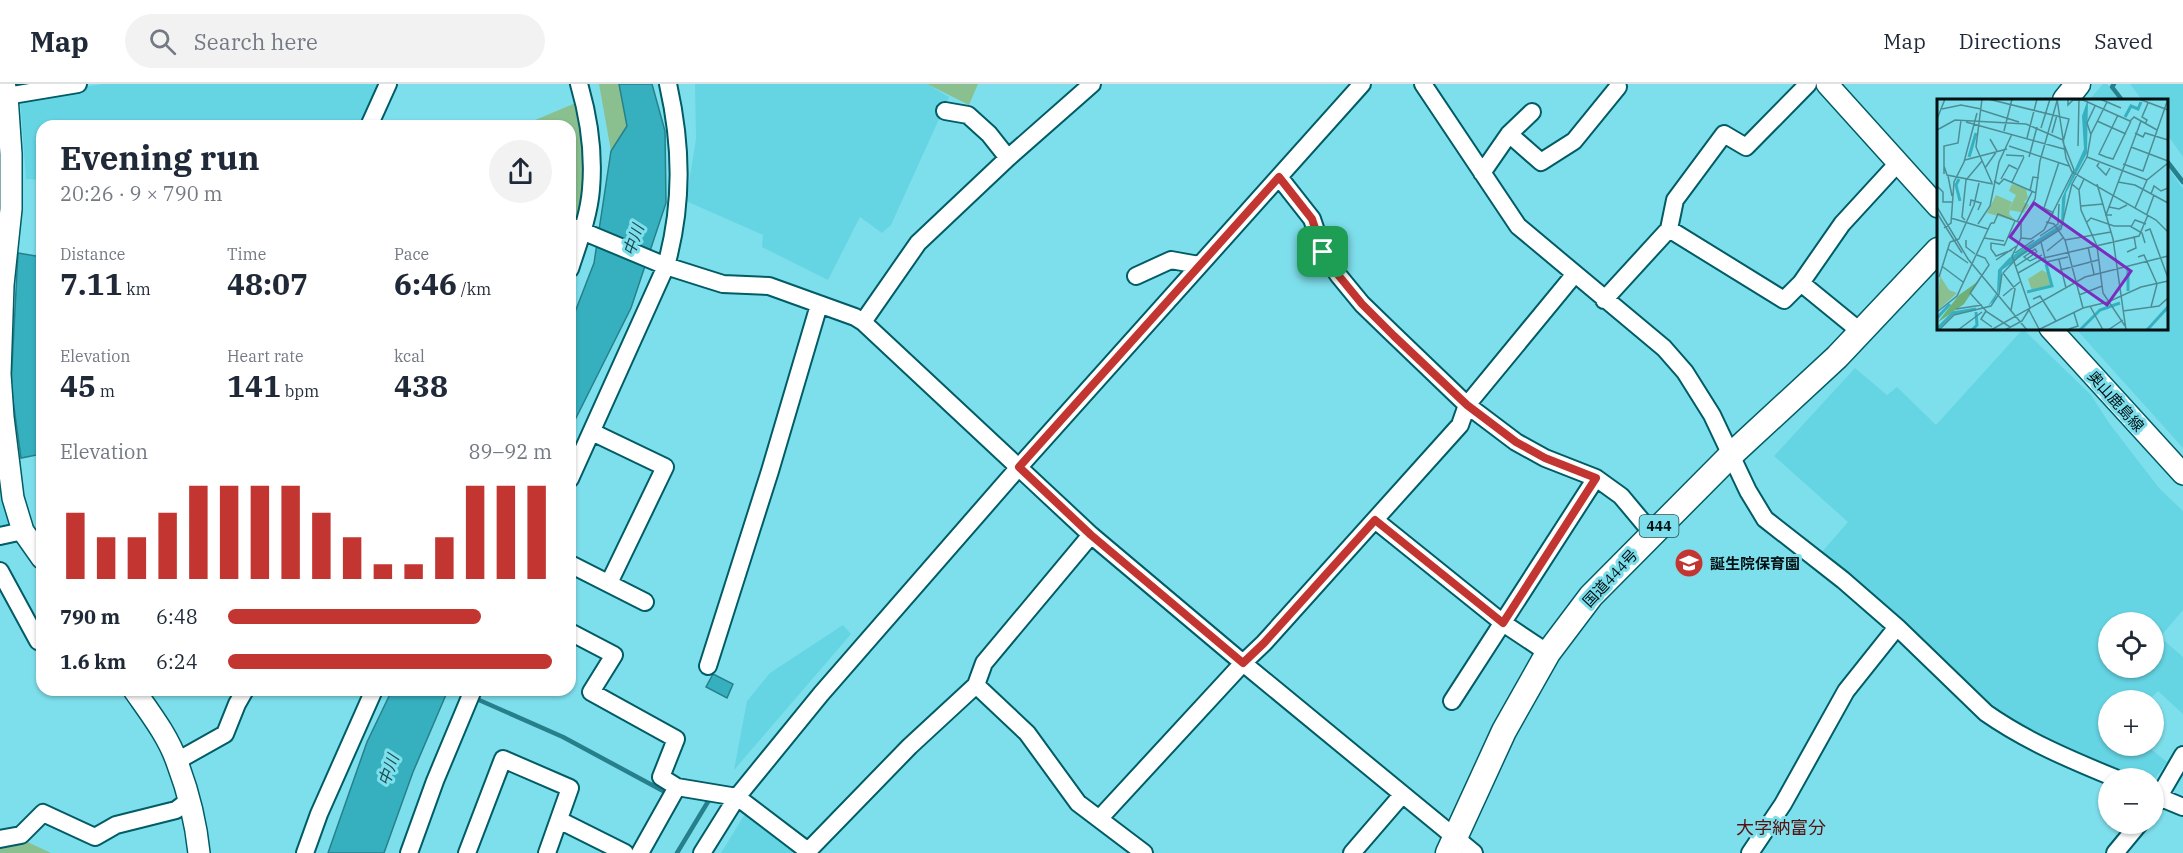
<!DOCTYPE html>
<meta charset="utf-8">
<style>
body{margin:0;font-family:"IBM Plex Serif","Noto Sans JP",serif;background:#f2f2f3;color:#1f2937;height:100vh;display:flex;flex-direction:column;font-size:22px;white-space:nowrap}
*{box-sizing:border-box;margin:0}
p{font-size:20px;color:#747a83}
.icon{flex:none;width:33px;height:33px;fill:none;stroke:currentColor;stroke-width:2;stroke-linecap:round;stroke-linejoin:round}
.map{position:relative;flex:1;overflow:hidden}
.side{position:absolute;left:36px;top:36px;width:540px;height:576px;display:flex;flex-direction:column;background:#fff;border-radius:18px;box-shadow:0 2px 4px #0004}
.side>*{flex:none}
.tools{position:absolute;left:2098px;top:528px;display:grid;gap:12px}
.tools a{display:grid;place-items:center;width:66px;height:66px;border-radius:50%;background:#fff;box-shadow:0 2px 4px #0004;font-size:30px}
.pin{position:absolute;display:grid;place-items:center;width:51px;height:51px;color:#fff;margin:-26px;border-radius:12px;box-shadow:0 3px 9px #0006}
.round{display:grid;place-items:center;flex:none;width:63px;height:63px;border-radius:32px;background:#f2f2f3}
.headline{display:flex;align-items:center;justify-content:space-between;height:102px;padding:0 24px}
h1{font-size:33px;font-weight:700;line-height:45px}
.figures{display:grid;grid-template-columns:repeat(3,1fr);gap:9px;height:102px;padding:6px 24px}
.figures div{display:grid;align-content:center}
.figures b{font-size:30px;font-weight:700}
.figures small{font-size:16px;font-weight:400}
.figures p{font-size:16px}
.chart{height:168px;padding:12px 24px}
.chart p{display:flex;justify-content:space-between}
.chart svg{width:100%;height:108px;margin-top:6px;stroke:#c33530;stroke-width:6}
ul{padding:0 24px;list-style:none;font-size:20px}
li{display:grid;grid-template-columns:96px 72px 1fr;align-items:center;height:45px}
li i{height:15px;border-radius:8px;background:#c33530}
header{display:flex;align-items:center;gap:36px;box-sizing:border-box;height:84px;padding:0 30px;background:#fff;border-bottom:2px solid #e0e1e3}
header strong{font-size:28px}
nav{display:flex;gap:33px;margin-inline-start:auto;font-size:21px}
.search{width:420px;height:54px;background:#f2f2f3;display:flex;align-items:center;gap:15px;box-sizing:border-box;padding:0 21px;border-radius:33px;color:#747a83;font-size:22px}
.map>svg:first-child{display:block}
</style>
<header>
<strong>Map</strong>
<div class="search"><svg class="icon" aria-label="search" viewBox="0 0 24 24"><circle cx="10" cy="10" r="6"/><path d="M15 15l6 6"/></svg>Search here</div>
<nav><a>Map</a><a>Directions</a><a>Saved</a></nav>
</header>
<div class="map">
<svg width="2183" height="769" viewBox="0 0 2183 769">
<rect width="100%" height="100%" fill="#7edfec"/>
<path fill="#65d4e3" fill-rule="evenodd" d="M102,0H382L364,42H42V96L26,95L20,13Z
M695,0H927L949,13L891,141L882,149L860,133L828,196L762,163L763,151L686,117L696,55Z
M2103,0H2107L2119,16H2089Z
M2130,0H2183V73L2167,50L2166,16H2142Z
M2167,82L2183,105V364L2076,245L2166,244Z
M2023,245L2091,311L2109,339L2159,404L2183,427V526L2160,553L2183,573V630L2158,607L2149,616H2109V662H2147L2167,678L2154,696L2131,694L2051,660L1998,630L1821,469L1848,438L1774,372L1855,284L1887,311L1897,303L1936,341ZM2109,538H2154V584H2109Z
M0,367L15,443L0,446Z
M843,541L851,550L734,686L747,617L770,589Z
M745,730L795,769H721Z"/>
<path fill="#8abf8f" d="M599,0H619L627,42L611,67Z
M927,0H978L969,21Z
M578,18L585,104L570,158V42H521Z
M21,755L51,769H0V759Z"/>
<path fill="#36b0bf" stroke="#26808b" stroke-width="1.5" d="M619,0H652L665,47L666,119L631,224L570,346V241L594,179L611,67L627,42Z
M18,169L42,173V370L21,374L11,301Z
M713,590L733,600L727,614L706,603Z
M392,606H448L413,688L384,769H328L367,658Z"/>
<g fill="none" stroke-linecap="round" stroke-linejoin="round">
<path stroke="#26808b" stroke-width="4.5" d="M2114,0L2112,3L2122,16
M2166,76L2183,98
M457,606L459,608
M479,616L563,653L665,708
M677,769L709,716L705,715"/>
<g stroke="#015c66" stroke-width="20">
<path id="minor" d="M1423,0L1518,142L1664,264L1685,288L1712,331L1748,407L1765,435L1843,496L1897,543L1986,629C2026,657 2071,676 2115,694
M0,13L78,0
M945,27L968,31L989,50L1008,74
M369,42L388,0
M1509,50L1541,78L1574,57L1618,3
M1482,89L1509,50L1532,28
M1279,93L1312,135L1323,168L1339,192L1362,220L1393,250L1467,321L1516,358L1545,374L1596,394L1621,412L1652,449
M570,142L666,182L707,195L723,200L769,202L855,233L863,238L1091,451L1243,579L1474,769
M1669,145L1784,216L1801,199
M570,185C578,160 589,132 591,105C594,70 589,34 579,0
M1136,192L1171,176L1199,181
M1604,216L1669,145L1675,116L1724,50L1746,63L1808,0
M863,238L918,159L1008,74L1092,0
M1861,248L1801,199L1842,140L1898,79
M592,348L665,383L609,499
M570,395L666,182C683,120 682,62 668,0
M1375,436L1503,539L1548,569
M0,452L23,447
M570,480L645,518
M0,487L38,557L42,556
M570,548L614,571L591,608L676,655L661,693L677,703L737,713L808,767L910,662L976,601L984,579L1091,451
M708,582L770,387L819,221
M976,601L1027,649L1078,719L1144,769
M1452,617L1596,394
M177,677L225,650L237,620L245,606
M2154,711L2183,723
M2154,721L2183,671
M1099,735L1243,579L1264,559L1460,341L1467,321L1574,191
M559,736L625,769
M0,755L21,751L43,729L95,753L116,741L176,726L189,716
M305,769L319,730L374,606
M409,769L435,697L473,606
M467,769L503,675L570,704L547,769
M640,769L677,703
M702,769L737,713L821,610L1019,383L1362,0
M1352,769L1402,711
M1750,769L1783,720L1846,607L1897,543
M2115,769L2139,740"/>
</g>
<g stroke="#015c66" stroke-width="24">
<path id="major" d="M4,0L7,12L11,70V125L3,201L0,290L3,333L13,414L23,447L42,474
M1827,0L1938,123
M2050,244L2183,390
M134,606C150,629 168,652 177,678C188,707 196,739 199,769"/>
</g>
<g stroke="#015c66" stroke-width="27">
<path id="highway" d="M2065,16L2078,0
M1448,769L1504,647L1548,569L1591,512L1731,371L1837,273L1938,166"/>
</g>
<use href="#minor" stroke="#fff" stroke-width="16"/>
<use href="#major" stroke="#fff" stroke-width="21"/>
<use href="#highway" stroke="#fff" stroke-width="24"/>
</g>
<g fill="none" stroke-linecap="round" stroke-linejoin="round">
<g stroke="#fff" stroke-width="12">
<path id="route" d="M1279,93L1312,135L1323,168L1339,192L1362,220L1394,252L1467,321L1516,358L1545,374L1596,394L1503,539L1375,436L1264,559L1243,579L1091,451L1019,383Z"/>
</g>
<use href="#route" stroke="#c33530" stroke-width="8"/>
</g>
<defs>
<g id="school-disc" transform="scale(1.5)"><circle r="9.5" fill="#c33530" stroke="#7edfec"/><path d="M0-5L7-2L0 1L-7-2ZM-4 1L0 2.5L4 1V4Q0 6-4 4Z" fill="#fff"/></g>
</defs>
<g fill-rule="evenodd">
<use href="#school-disc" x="1689" y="479"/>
</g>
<g text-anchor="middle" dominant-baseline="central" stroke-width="6" stroke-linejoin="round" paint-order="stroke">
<rect fill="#7edfec" stroke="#264f54" stroke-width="1.5" x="1639.5" y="431" width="39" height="22" rx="4.5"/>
<g font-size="14" font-weight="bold" fill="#001113">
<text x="1659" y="442">444</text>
</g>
<g font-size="15" fill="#001113" stroke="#7edfec">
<text transform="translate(2116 317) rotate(48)">奥山鹿島線</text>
<text transform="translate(1610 494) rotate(-47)">国道444号</text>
</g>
<g font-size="15" font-weight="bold" fill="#001113" stroke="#7edfec" text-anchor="start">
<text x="1710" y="479">誕生院保育園</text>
</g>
<g font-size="16" font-style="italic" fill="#194c52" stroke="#7edfec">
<text transform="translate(633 156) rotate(-71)">中川</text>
<text transform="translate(388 686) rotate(-71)">中川</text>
</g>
<g font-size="18" fill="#571210" stroke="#7edfec">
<text x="1781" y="743">大字納富分</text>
</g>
</g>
<g transform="translate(1937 15)">
<rect width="231" height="231" fill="#7edfec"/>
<path d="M75,85L89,90L91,99L87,103L92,106L87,114L73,111L72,115L79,122L50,114L59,96L75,103L71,113L79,96L72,92ZM105,171L110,174L114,187L95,192L91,180ZM3,177L12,191L20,194L0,212Z" fill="#8abf8f"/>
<path d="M43,181L27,205L0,224L22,196Z" fill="#70b077"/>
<path d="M151,0L150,54L129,94L127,117L123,130L65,171L64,186L57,202L51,207L60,193L61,171L72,159L124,125L125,99L147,50L145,17Z" fill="#36b0bf"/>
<path fill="none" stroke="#36b0bf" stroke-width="3" d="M188,18L194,7L201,10L204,3M32,58L39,34M22,80L19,86L23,102M191,170V192M90,193L115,187L109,165M0,219L13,205M0,230L16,214L39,210M35,231L40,226L39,213M143,231L163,211L183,204M210,231L231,208"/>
<path fill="none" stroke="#4c8d95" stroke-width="1.5" d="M45,0L39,48L55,84M51,0L132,20L126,43L137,71L107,131L94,140L84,139M120,0L129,59L135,73L219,121L231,133M131,0V6L136,1H146L193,22L197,18L220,31M163,0L184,9M202,0L231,11M170,3L154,35L150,58L210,81M5,10L24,6L44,10M44,11L82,23M181,16L162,55L169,58L176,60L194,22M0,20L8,0M160,22L189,35M29,23L127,50M208,25L210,21L205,18L211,4M104,29L113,0M0,31L18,21L89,25L126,41M67,32L75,0M115,34L120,16M198,34L206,38L208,34L231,41M154,36L150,24L158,7M90,39L100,0M72,47L132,67M141,47L142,0M194,48L231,62M69,56L87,57M92,58L100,28M28,61L70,50M162,64L160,67L169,76L173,69M186,65L206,72L231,0M7,67L10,76L56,85M48,69L60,52L53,40M7,75V47L21,44L24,21M11,77L15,97M64,80L72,66L80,70M147,80L142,91L144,111L160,147L166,194L188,227M57,82L62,85L67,80L99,94M75,83L87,58M181,83L198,86L231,104M160,85L176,140L189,231M0,87L6,93V103H15M142,91L135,85L150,58M93,92L96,78L102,79M214,95L217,87L224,92L231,89M96,104L117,114M33,107L34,101L44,104L41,111M144,107L166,105M0,108L31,160L90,231M172,108L182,110L190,106M107,109L122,63M198,109L210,81L231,64M0,114L25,154M210,115L217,96M175,116H169L204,22M14,119L51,130M28,121L25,118L29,81L45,62M80,123L95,93M109,123L117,125L128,141L146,209M150,123L154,119L177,127H193L205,134L208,144M54,124H57L61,115L84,124M41,125L53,107L62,63L75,35M194,128L198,121L209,125M7,129L14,124L17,83L27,63L40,14M208,132L213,130L231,179M103,137L121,125L122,105M47,139L67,142M29,141V148L38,155M128,141L174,133M13,143L22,140L37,106L42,84M104,143L109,163L131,158M67,146L54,144V150L59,157L75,151M67,147L78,122M151,148L157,175M11,150L31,164M110,152L126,139M100,153L98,150L87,158L93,162L105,156M190,153L199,149L197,137M78,154L97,141M40,156L48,159L52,166L33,194L50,213L73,228M201,158L207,156L220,185L214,208M59,161L81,146M122,161L129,189M79,167L100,153M6,168L26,183M123,171L161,161M81,174L107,159L202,137L211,116M2,178L13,143M142,196L165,187M66,197L84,182M96,200L103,197L119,222M153,207L166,231M93,209L75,157L84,139V123L98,100L103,62L120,2M19,210L45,206M74,211L78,190L66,174L82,157L124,130L135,85M92,211L102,230M49,212L44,220L55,228M186,212L222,207L231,199M0,213L20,197L54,124M132,230L141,227L137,214M2,231L17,216L54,207L62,195L65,175M21,231L45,213M54,231L148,178L231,157M68,231L85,222L93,209M101,231L146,209L171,203L204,188L231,182M171,231L186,221"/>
<path fill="#7b2cbf" fill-opacity="0.15" stroke="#7b2cbf" stroke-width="3" d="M97,104L194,172L170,206L73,138Z"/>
<rect width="231" height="231" fill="none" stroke="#001113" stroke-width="3"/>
</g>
</svg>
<div class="tools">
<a><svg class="icon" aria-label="locate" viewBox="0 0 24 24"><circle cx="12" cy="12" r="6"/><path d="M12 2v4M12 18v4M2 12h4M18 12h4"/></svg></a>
<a>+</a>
<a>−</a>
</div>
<div class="pin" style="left:1323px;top:168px;background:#1e9e55"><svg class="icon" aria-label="arrive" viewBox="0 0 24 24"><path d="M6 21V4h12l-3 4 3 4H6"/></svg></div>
<section class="side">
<div class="headline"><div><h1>Evening run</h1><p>20:26 · 9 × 790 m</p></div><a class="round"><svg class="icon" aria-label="share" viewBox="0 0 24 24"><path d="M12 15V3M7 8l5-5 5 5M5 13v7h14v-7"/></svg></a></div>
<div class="figures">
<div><p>Distance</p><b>7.11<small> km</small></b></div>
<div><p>Time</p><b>48:07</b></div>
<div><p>Pace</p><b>6:46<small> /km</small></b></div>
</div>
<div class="figures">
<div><p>Elevation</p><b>45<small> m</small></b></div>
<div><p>Heart rate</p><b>141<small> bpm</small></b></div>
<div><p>kcal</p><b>438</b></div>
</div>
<div class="chart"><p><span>Elevation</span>89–92 m</p>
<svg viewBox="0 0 160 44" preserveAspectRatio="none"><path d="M5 44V17M15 44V27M25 44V27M35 44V17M45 44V6M55 44V6M65 44V6M75 44V6M85 44V17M95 44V27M105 44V38M115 44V38M125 44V27M135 44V6M145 44V6M155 44V6"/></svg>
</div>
<ul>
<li><b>790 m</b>6:48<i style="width:78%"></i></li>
<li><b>1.6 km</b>6:24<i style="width:100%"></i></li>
</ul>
</section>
</div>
